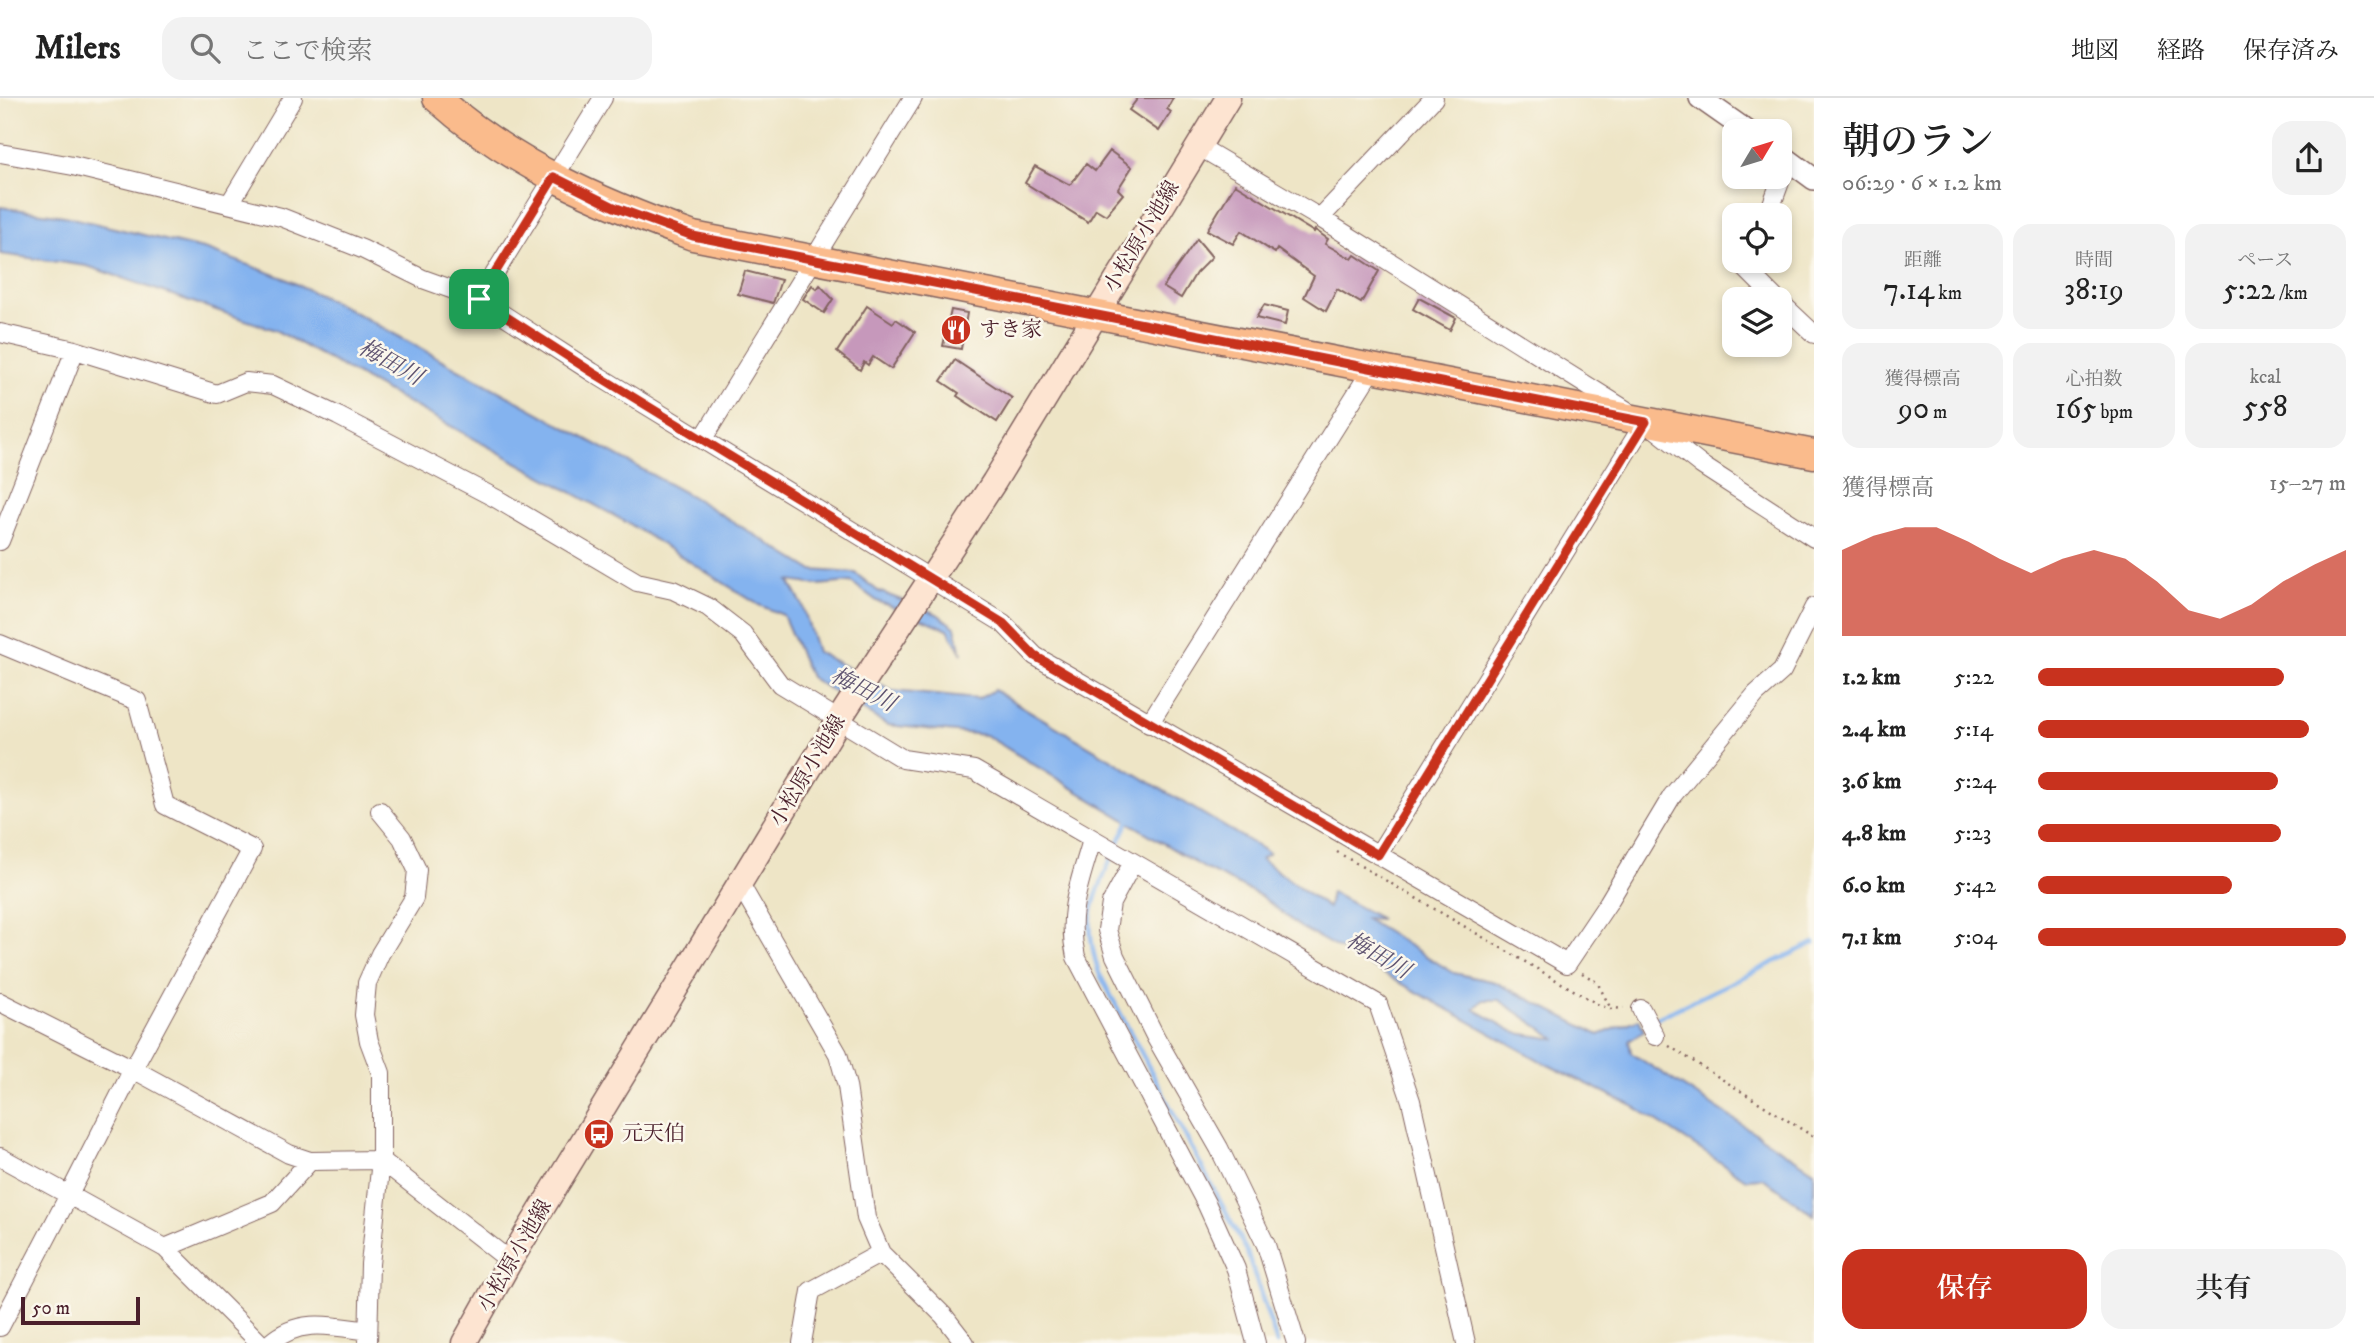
<!DOCTYPE html>
<html lang="ja">
<meta charset="utf-8">
<style>
body{margin:0;font-family:"IM FELL DW Pica","Noto Serif JP",serif;background:#f2f2f2;color:#222;height:100vh;display:flex;flex-direction:column;font-size:26px;white-space:nowrap}
*{box-sizing:border-box;margin:0}
p{font-size:23px;color:#767676}
.icon{flex:none;width:38px;height:38px;fill:none;stroke:currentColor;stroke-width:2;stroke-linecap:round;stroke-linejoin:round}
.map{position:relative;flex:1;overflow:hidden}
.sheet{display:flex;flex-direction:column;background:#fff;width:560px}
.sheet>*{flex:none}
.needle{width:46px;rotate:52deg}
.fabs{position:absolute;left:1722px;top:21px;display:grid;gap:14px}
.fabs a{display:grid;place-items:center;width:70px;height:70px;border-radius:14px;background:#fff;box-shadow:0 4px 10px #0003;font-size:35px}
.scale{position:absolute;left:21px;bottom:18px;width:119px;box-sizing:border-box;padding-left:7px;border:4px solid #4a1f2b;border-top:0;font-size:19px;line-height:24px;white-space:nowrap;color:#4a1f2b;-webkit-text-stroke:5px #fbf7ec;paint-order:stroke}
.pin{position:absolute;display:grid;place-items:center;width:60px;height:60px;color:#fff;margin:-30px;border-radius:14px;box-shadow:0 4px 10px #0006}
.round{display:grid;place-items:center;flex:none;width:74px;height:74px;border-radius:21px;background:#f2f2f2}
.overview{display:flex;align-items:center;justify-content:space-between;height:119px;padding:0 28px}
h1{font-size:38px;font-weight:600;line-height:52px}
.metrics{display:grid;grid-template-columns:repeat(3,1fr);gap:10px;height:119px;padding:7px 28px}
.metrics div{display:grid;align-content:center;border-radius:18px;background:#f2f2f2;text-align:center}
.metrics b{font-size:30px;font-weight:600}
.metrics small{font-size:19px;font-weight:400}
.metrics p{font-size:19px}
.chart{height:196px;padding:14px 28px}
.chart p{display:flex;justify-content:space-between}
.chart svg{width:100%;height:126px;margin-top:7px;fill:#c8321e;opacity:.7}
.button{display:flex;gap:14px;margin-top:auto;padding:14px 28px}
.button a{flex:1;height:80px;border-radius:21px;background:#c8321e;color:#fff;font-size:28px;font-weight:600;line-height:80px;text-align:center}
.button a+a{background:#f2f2f2;color:#222}
ul{padding:0 28px;list-style:none;font-size:23px}
li{display:grid;grid-template-columns:112px 84px 1fr;align-items:center;height:52px}
li i{height:18px;border-radius:9px;background:#c8321e}
header{display:flex;align-items:center;gap:42px;box-sizing:border-box;height:98px;padding:0 35px;background:#fff;border-bottom:2px solid #e0e0e0}
header strong{font-size:33px}
nav{display:flex;gap:38px;margin-inline-start:auto;font-size:24px}
.search{width:490px;height:63px;background:#f2f2f2;display:flex;align-items:center;gap:18px;box-sizing:border-box;padding:0 24px;border-radius:21px;color:#767676;font-size:26px}
main{display:flex;flex:1;min-height:0}
.map>svg:first-child{display:block}
</style>
<header>
<strong>Milers</strong>
<div class="search"><svg class="icon" aria-label="search" viewBox="0 0 24 24"><circle cx="10" cy="10" r="6"/><path d="M15 15l6 6"/></svg>ここで検索</div>
<nav><a>地図</a><a>経路</a><a>保存済み</a></nav>
</header>
<main>
<div class="map">
<svg width="1814" height="1245" viewBox="0 0 1814 1245">
<rect width="100%" height="100%" fill="#fbf7ec"/>
<filter id="ink" filterUnits="userSpaceOnUse"><feTurbulence type="fractalNoise" baseFrequency=".0143" numOctaves="2"/><feDisplacementMap in="SourceGraphic" scale="14" xChannelSelector="R" yChannelSelector="G"/><feConvolveMatrix kernelMatrix="1 2 1 2 8 2 1 2 1" color-interpolation-filters="sRGB"/></filter>
<filter id="wash" filterUnits="userSpaceOnUse"><feTurbulence type="fractalNoise" baseFrequency=".00686" numOctaves="4" result="noise"/><feDisplacementMap in="SourceGraphic" scale="28" xChannelSelector="R" yChannelSelector="G"/><feGaussianBlur stdDeviation="1.57" result="paint"/><feColorMatrix in="noise" values="0 0 0 0 0 0 0 0 0 0 0 0 0 0 0 0 0 1.4 0 .05"/><feComposite in="paint" operator="in"/></filter>
<g filter="url(#wash)">
<rect width="100%" height="100%" fill="#eee5c6"/>
<path fill="#84b3ef" stroke="#67698d" stroke-width="2" fill-rule="evenodd" d="M0,109L64,118L207,152L284,180L354,214L691,398L812,472L855,475L878,493L937,516L955,529L962,556L948,531L877,503L851,484L818,487L789,483L802,506L817,554L892,593L978,601L994,592L1269,755L1261,761L1328,810L1331,794L1381,821L1364,820L1454,875L1495,884L1599,937L1639,921L1644,933L1629,943L1631,955L1814,1073V1117L1763,1080L1746,1081L1633,1008L1546,966L1300,829L1261,798L1206,771L985,637L887,627L810,579L783,517L759,507L626,424L275,232L87,168L0,156ZM1483,902H1499L1557,941L1516,935L1474,911Z"/>
<g fill="none" stroke-linecap="round" stroke-linejoin="round">
<path stroke="#84b3ef" stroke-width="4.5" d="M1116,750L1130,720
M1112,758C1092,808 1082,821 1099,875L1247,1154L1277,1245
M1651,923L1814,845"/>
</g>
<g id="blocks">
<path fill="#c698bb" d="M1138,0H1173L1167,11L1171,14L1159,33L1129,12Z
M1110,53L1132,69L1118,91L1123,96L1113,108L1106,117L1096,111L1088,124L1025,85L1035,68L1070,87L1086,66L1095,73Z
M1235,86L1314,134L1315,132L1328,141L1325,146L1352,161L1355,157L1379,173L1361,205L1337,191L1326,213L1304,199L1314,178L1277,151L1275,155L1241,133L1233,146L1207,132Z
M1197,141L1212,159L1196,175L1181,200L1163,189Z
M745,173L781,182L773,205L738,196Z
M812,187L817,191L820,187L833,201L824,215L803,201Z
M1419,200L1456,220L1450,232L1413,211Z
M1264,207L1288,213L1285,227L1256,220Z
M867,208L893,225L896,221L915,234L891,271L873,259L868,267L864,264L860,272L837,254Z
M951,212L967,215L961,251L943,248Z
M955,262L1012,300L997,324L957,298L959,295L941,283Z"/>
</g>
</g>
<g filter="url(#ink)">
<use href="#blocks" fill-opacity="0" stroke="#836461" stroke-width="2"/>
<g fill="none" stroke-linecap="round" stroke-linejoin="round">
<g stroke="#836461" stroke-width="20">
<path id="minor" d="M1198,48L1320,120L1626,312
M0,55L73,68L281,119L362,151L423,181L479,201L592,274L1003,525L1035,558L1567,866L1608,805L1672,698L1756,596L1782,573L1814,509
M230,105L293,0
M1768,117L1788,62
M1320,120L1434,0
M1746,163L1744,169L1776,201
M479,201L603,0
M1780,204L1814,236
M0,235L75,252L0,443
M75,252L217,296L246,284L273,287L338,318L497,401L637,484L673,492L708,509L743,536L780,586L903,661L974,672L1378,906L1411,1003L1466,1245
M1650,327L1701,367L1814,440
M704,339L913,0
M0,546L137,603L165,707L252,751L133,971L0,904
M1149,626L1372,271
M1092,742C1080,784 1066,815 1076,859L1207,1107L1236,1171L1256,1245
M1378,757L1645,324
M1132,766L1111,805L1107,832L1115,858L1156,940L1219,1050L1266,1147L1296,1245
M740,786L838,956L847,988L866,1120L881,1155L944,1218L965,1245
M1641,911L1655,938
M0,1059L69,1097L0,1229
M165,1150L272,1105L310,1063
M260,1245L165,1150L69,1097L133,971L289,1056L310,1063L381,1062L510,1163
M270,1245C300,1219 332,1228 368,1233
M368,1245L370,1166L381,1062V975L369,943L364,917L367,885L380,856L414,800L417,772L402,740L380,713
M802,1245L811,1193L881,1155"/>
</g>
<g stroke="#836461" stroke-width="24">
<path id="tertiary" d="M1700,0L1747,33
M1780,56L1814,81"/>
</g>
<g stroke="#836461" stroke-width="27">
<path id="secondary" d="M464,1245L510,1163L845,612L994,384L1228,0"/>
</g>
<g stroke="#836461" stroke-width="31">
<path id="primary" d="M437,0C510,66 602,105 693,138L1814,356"/>
</g>
<path stroke="#836461" stroke-width="2.5" stroke-dasharray="2 5" stroke-linecap="butt" d="M1337,754L1599,907L1610,911L1624,910
M1582,875L1597,884L1610,909
M1669,948L1814,1039"/>
<use href="#minor" stroke="#fff" stroke-width="18"/>
<use href="#tertiary" stroke="#fff" stroke-width="21"/>
<use href="#secondary" stroke="#fde4d1" stroke-width="24"/>
<use href="#primary" stroke="#fabb8c" stroke-width="28"/>
</g>
</g>
<g fill="none" stroke-linecap="round" stroke-linejoin="round" filter="url(#ink)">
<g stroke="#fff" stroke-width="14">
<path id="route" d="M554,79L614,109L693,138L1646,324L1378,757L1035,558L1003,525L592,274L479,201Z"/>
</g>
<use href="#route" stroke="#c8321e" stroke-width="9"/>
</g>
<defs>
<g id="restaurant-disc" transform="scale(1.575)"><circle r="9.5" fill="#c8321e" stroke="#fbf7ec"/><path d="M-5-6h1v4h1v-4h1v4h1v-4h1v5L-1.5 .5V6h-2V.5L-5-1ZM5-6V6H3V1.5H1.5Q1.5-4 5-6Z" fill="#fff"/></g>
<g id="bus-disc" transform="scale(1.575)"><circle r="9.5" fill="#c8321e" stroke="#fbf7ec"/><path d="M-5-6H5V4H4V6H2V4H-2V6H-4V4H-5ZM-3.5-4V0h7V-4ZM-3.5 1.2v1.5H-2V1.2ZM2 1.2v1.5H3.5V1.2Z" fill="#fff"/></g>
</defs>
<g fill-rule="evenodd">
<use href="#restaurant-disc" x="956" y="232"/>
<use href="#bus-disc" x="599" y="1036"/>
</g>
<g text-anchor="middle" dominant-baseline="central" stroke-width="5" stroke-linejoin="round" paint-order="stroke">
<g font-size="21" fill="#4a1f2b" stroke="#fbf7ec">
<text transform="translate(1142 139) rotate(-59)">小松原小池線</text>
<text transform="translate(808 673) rotate(-59)">小松原小池線</text>
<text transform="translate(515 1158) rotate(-60)">小松原小池線</text>
</g>
<g font-size="21" fill="#4a1f2b" stroke="#fbf7ec" text-anchor="start">
<text x="979" y="232">すき家</text>
<text x="622" y="1036">元天伯</text>
</g>
<g font-size="23" font-style="italic" fill="#5e5370" stroke="#fbf7ec">
<text transform="translate(390 265) rotate(29)">梅田川</text>
<text transform="translate(863 592) rotate(27)">梅田川</text>
<text transform="translate(1378 858) rotate(30)">梅田川</text>
</g>
</g>
</svg>
<div class="fabs">
<a><svg class="needle" viewBox="-14 -14 28 28"><path d="M0-13l5 13h-10z" fill="#e53935"/><path d="M0 13l5-13h-10z" fill="#767676"/></svg></a>
<a><svg class="icon" aria-label="locate" viewBox="0 0 24 24"><circle cx="12" cy="12" r="6"/><path d="M12 2v4M12 18v4M2 12h4M18 12h4"/></svg></a>
<a><svg class="icon" aria-label="layers" viewBox="0 0 24 24"><path d="M12 4l9 5-9 5-9-5zM3 14l9 5 9-5"/></svg></a>
</div>
<div class="scale">50 m</div>
<div class="pin" style="left:479px;top:201px;background:#1e9e55"><svg class="icon" aria-label="arrive" viewBox="0 0 24 24"><path d="M6 21V4h12l-3 4 3 4H6"/></svg></div>
</div>
<section class="sheet">
<div class="overview"><div><h1>朝のラン</h1><p>06:29 · 6 × 1.2 km</p></div><a class="round"><svg class="icon" aria-label="share" viewBox="0 0 24 24"><path d="M12 15V3M7 8l5-5 5 5M5 13v7h14v-7"/></svg></a></div>
<div class="metrics">
<div><p>距離</p><b>7.14<small> km</small></b></div>
<div><p>時間</p><b>38:19</b></div>
<div><p>ペース</p><b>5:22<small> /km</small></b></div>
</div>
<div class="metrics">
<div><p>獲得標高</p><b>90<small> m</small></b></div>
<div><p>心拍数</p><b>165<small> bpm</small></b></div>
<div><p>kcal</p><b>558</b></div>
</div>
<div class="chart"><p><span>獲得標高</span>15–27 m</p>
<svg viewBox="0 0 160 44" preserveAspectRatio="none"><path d="M0 44V14L10 9L20 6L30 6L40 11L50 17L60 22L70 17L80 14L90 17L100 25L110 35L120 38L130 33L140 25L150 19L160 14V44z"/></svg>
</div>
<ul>
<li><b>1.2 km</b>5:22<i style="width:80%"></i></li>
<li><b>2.4 km</b>5:14<i style="width:88%"></i></li>
<li><b>3.6 km</b>5:24<i style="width:78%"></i></li>
<li><b>4.8 km</b>5:23<i style="width:79%"></i></li>
<li><b>6.0 km</b>5:42<i style="width:63%"></i></li>
<li><b>7.1 km</b>5:04<i style="width:100%"></i></li>
</ul>
<div class="button"><a>保存</a><a>共有</a></div>
</section>
</main>
